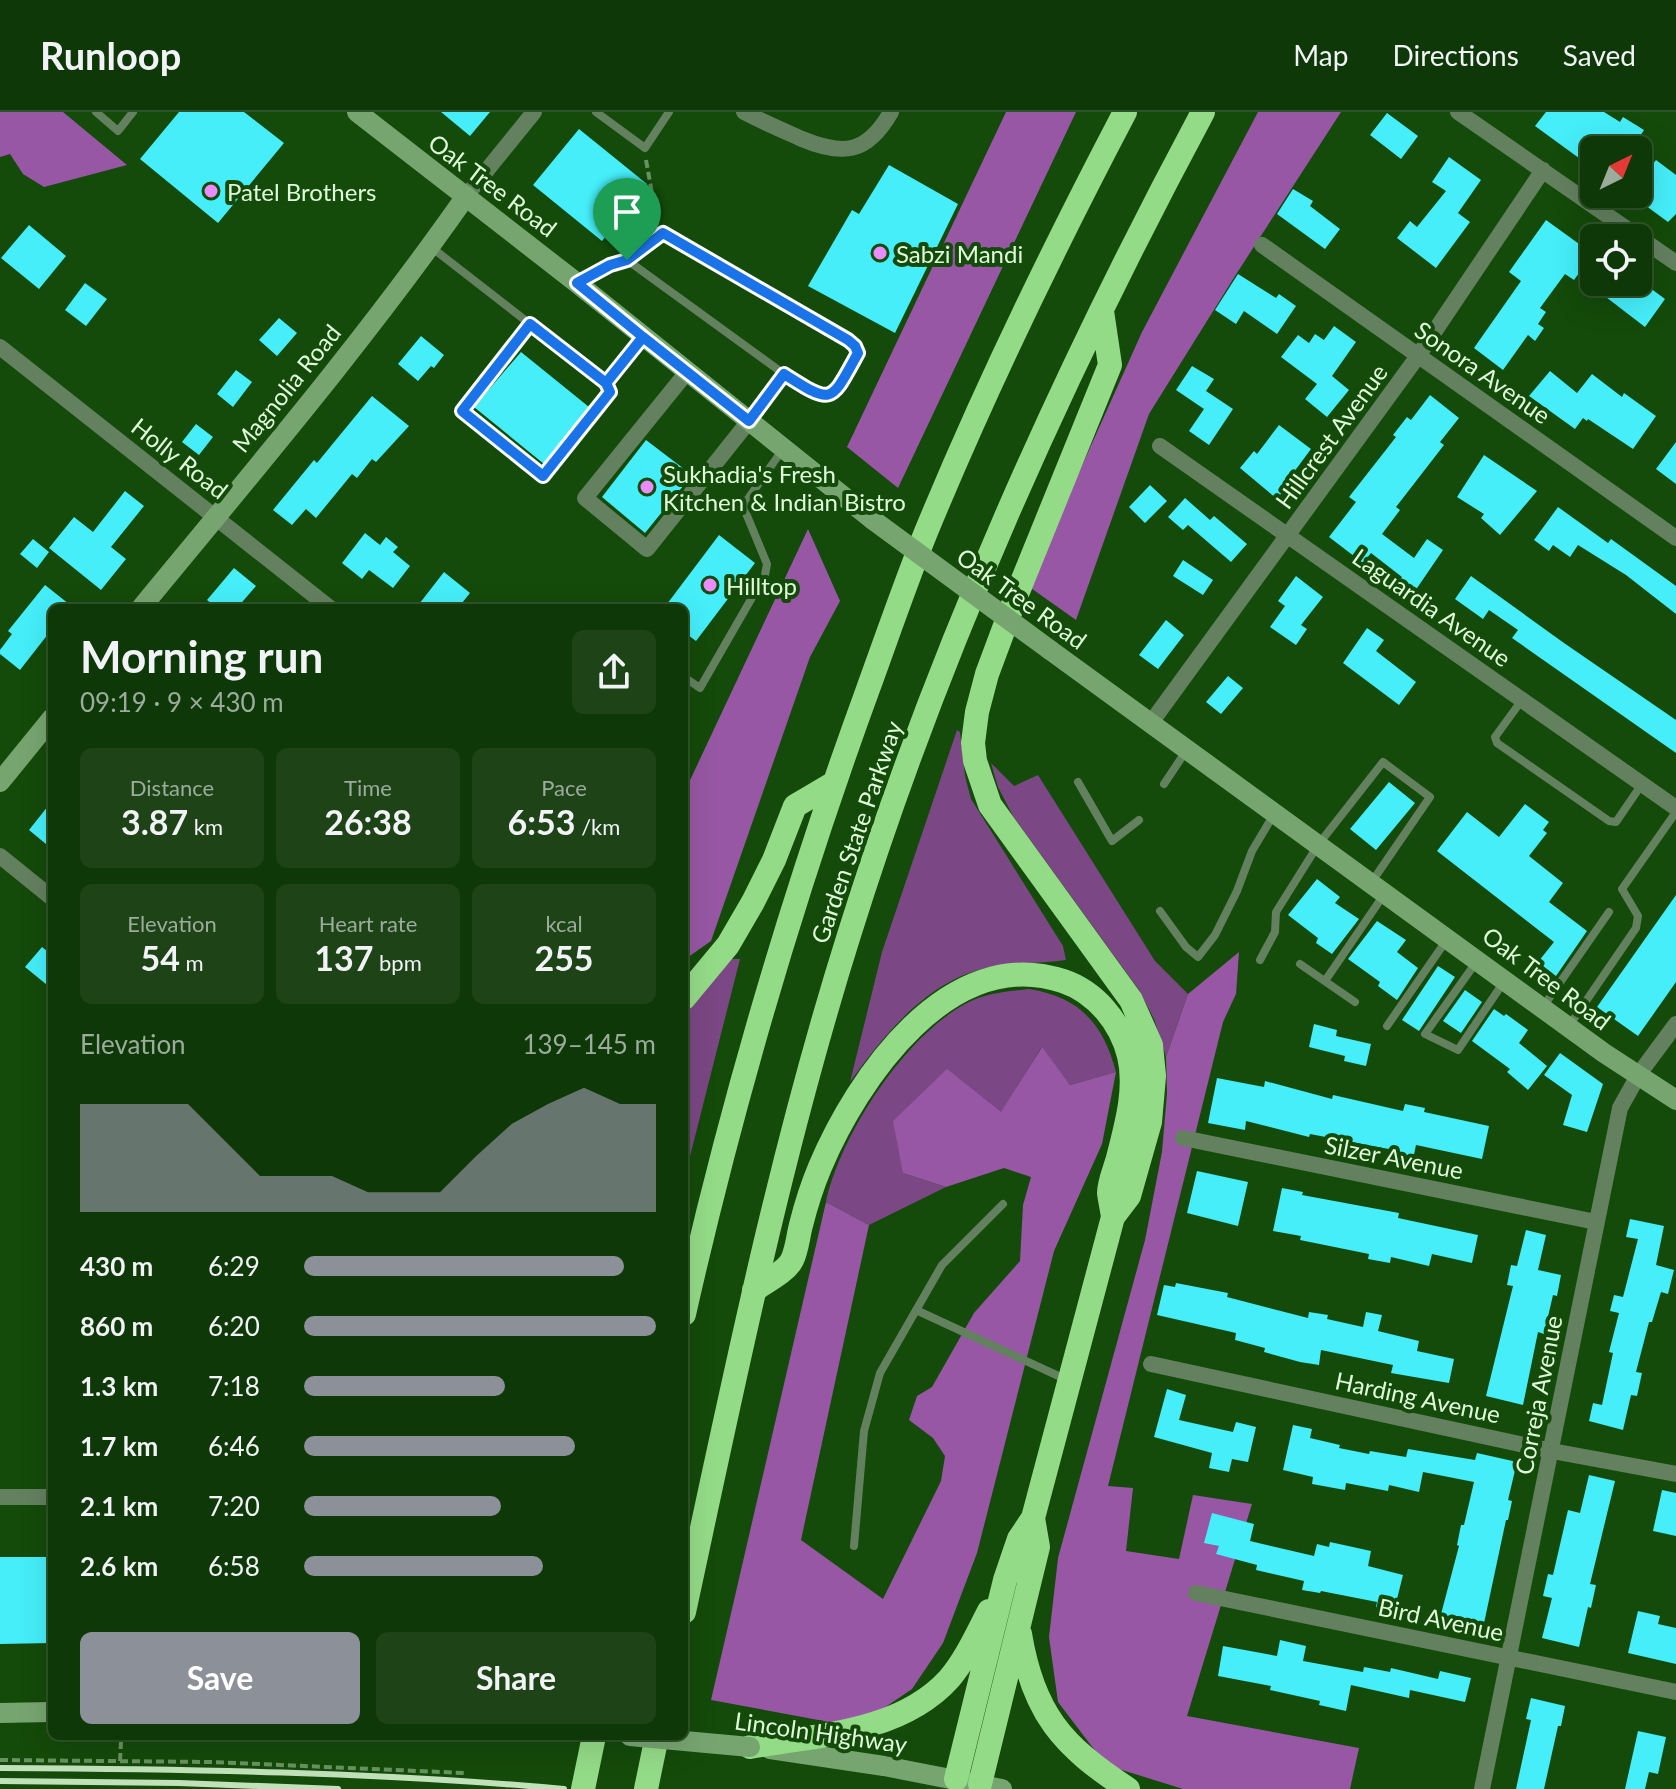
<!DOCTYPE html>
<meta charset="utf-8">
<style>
body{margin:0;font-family:Lato,sans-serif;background:#1d4316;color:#f1f3f6;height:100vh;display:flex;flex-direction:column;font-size:30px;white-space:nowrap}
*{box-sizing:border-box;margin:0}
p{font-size:26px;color:#9bac9c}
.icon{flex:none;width:44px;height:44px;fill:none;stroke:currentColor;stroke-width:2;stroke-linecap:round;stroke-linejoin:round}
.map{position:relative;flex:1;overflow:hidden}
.side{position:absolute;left:48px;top:492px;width:640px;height:1136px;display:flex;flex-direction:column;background:#0f3808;border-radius:12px;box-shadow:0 8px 32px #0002,0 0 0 2px #2f5229}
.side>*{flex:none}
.needle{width:52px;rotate:43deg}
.fabs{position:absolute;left:1580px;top:24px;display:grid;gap:16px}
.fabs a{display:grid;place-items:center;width:72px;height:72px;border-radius:12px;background:#0f3808;box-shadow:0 8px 32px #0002,0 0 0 2px #2f5229;font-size:40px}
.pin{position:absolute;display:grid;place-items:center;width:68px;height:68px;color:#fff;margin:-82px -34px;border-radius:50% 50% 50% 0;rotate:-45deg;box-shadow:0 0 8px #0007}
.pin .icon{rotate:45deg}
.round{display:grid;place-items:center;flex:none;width:84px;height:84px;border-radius:12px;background:#1d4316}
.headline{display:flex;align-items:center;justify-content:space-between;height:136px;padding:0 32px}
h1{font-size:44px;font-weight:700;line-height:60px}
.stats{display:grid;grid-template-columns:repeat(3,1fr);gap:12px;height:136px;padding:8px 32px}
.stats div{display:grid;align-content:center;border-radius:12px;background:#1d4316;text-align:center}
.stats b{font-size:34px;font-weight:700}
.stats small{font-size:22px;font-weight:400}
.stats p{font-size:22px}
.chart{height:224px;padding:16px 32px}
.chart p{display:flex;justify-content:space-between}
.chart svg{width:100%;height:144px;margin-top:8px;fill:#8c9099;opacity:.7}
.cta{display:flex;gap:16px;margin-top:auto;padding:16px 32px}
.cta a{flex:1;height:92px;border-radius:12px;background:#8c9099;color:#fff;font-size:32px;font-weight:700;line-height:92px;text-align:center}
.cta a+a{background:#1d4316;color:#f1f3f6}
ul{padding:0 32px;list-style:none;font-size:26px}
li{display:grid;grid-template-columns:128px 96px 1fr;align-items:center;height:60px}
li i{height:20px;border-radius:10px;background:#8c9099}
header{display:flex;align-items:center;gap:48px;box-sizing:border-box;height:112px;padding:0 40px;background:#0f3808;border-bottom:2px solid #2f5229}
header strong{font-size:38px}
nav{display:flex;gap:44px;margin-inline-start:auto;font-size:28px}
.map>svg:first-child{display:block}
</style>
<header>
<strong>Runloop</strong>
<nav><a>Map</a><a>Directions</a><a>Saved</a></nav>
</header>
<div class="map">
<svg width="1676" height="1677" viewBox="0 0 1676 1677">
<rect width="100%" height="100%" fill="#144a0a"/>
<path fill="#7b4784" d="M957,618L960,620L965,664L971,687L1063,834L1066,848C1039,852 1013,850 986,856C927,869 884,923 850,970L882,840Z
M991,651L1014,674L1038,663L1155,849L1188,882L1166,945L1154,907L1139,878L1013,704L998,675Z
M732,847H740L684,1068V898Z
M1029,877C1079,885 1103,911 1116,960L1070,973L1041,936L1001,1001L903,1061L946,1075L869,1113L826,1090C840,1022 913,909 981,885C996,880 1013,879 1029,877Z"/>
<path fill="#9757a4" d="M0,0H63L127,53L44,75L23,62L10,42L0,45Z
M1006,0H1076L898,376L847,335Z
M1258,0H1341L1235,164L1149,302L1076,508L1028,474L1142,220Z
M808,417L840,489L810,545L711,829L684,848V681Z
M1239,840L1236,882L1223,910L1108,1374L1133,1376L1126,1439L1179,1447L1193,1383L1252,1392L1187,1604L1359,1636L1350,1677H1183L1106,1653L1058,1590L1049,1525L1058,1446L1145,1128L1162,1040L1167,981L1166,945L1188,882Z
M1042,935L1070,973L1116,960L1102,1032L1054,1139L977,1441L943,1531L912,1577L856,1615L711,1588L826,1090L869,1113L801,1428L883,1487L941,1369L945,1344L933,1326L909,1308L917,1284L932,1275L974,1201L1020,1149L1023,1093L1031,1065L1004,1056L946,1075L903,1061L893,1009L947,957L1001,1000Z"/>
<path fill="#45eef9" d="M179,0H244L284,31L218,111L140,47Z
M441,0H490L470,24Z
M1546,0H1604L1620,10L1623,5L1644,18L1631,38H1594V57L1535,14Z
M1387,1L1418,24L1401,47L1370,23Z
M579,17L647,72L602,129L533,73Z
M1449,45L1481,68L1458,101L1470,110L1436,156L1397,126L1410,109L1417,115L1446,79L1432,70Z
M1656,48L1676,63V102L1668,110L1638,88V71Z
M889,53L958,92L895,221L808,174L852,98L859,102Z
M1293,77L1313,89L1310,94L1340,117L1325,137L1277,102Z
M1546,108L1593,142L1574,168L1565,162L1540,196L1546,200L1538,212L1544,216L1535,229L1528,223L1503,258L1474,236L1521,169L1509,160Z
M29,113L66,144L39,177L1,146Z
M1238,162L1276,186L1279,182L1296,194L1277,222L1244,199L1236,212L1215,198Z
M1610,170H1642L1665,187L1645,215L1602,182Z
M85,171L107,187L86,214L65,198Z
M279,206L297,221L277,244L259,228Z
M1334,214L1356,230L1332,264L1349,278L1327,305L1305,287L1317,272L1281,245L1298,223L1309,231L1315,222L1324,228Z
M421,224L444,243L434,256L431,254L418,269L398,252Z
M521,240L589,295L544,352L474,295Z
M1192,254L1214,267L1206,279L1233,297L1209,333L1189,319L1204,297L1176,278Z
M236,258L252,270L233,295L217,282Z
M1550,259L1577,281L1592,262L1622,285L1624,281L1656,304L1633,337L1588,307L1587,309L1583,306L1575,317L1529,284Z
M1430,283L1459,306L1440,330L1444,333L1396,395L1400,398L1382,422L1414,446L1427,427L1443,438L1413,482L1398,471L1402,465L1371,441L1363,451L1329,425L1356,390L1349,385L1396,325L1393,323L1407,305L1411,308Z
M372,284L409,314L376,350L372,347L357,366L352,362L316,406L306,397L292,413L273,398L314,348L317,351Z
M196,312L213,325L199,343L182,330Z
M1279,313L1311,337L1288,368L1290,370L1277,387L1240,356L1254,339L1257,342Z
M646,328L692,363L645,421L602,385Z
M1676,330V372L1656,357Z
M1484,343L1537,379L1500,423L1481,406L1484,402L1457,385Z
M1150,373L1167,389L1145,411L1129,395Z
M125,379L144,394L111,435L126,447L101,478L49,436L74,405L93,420Z
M1185,386L1210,408L1214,404L1247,432L1231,450L1188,413L1183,418L1168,405Z
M1558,395L1608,431L1611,427L1676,474V502L1626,463L1578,433L1570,445L1553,433L1549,439L1534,428Z
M365,421L380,433L386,425L398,435L393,440L410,454L393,476L369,458L362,467L342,451Z
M719,423L755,451L696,529L684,520V496H664Z
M33,427L49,440L37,456L20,442Z
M1183,448L1213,468L1203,483L1173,464Z
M234,456L256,474L237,496H217L207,488Z
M444,460L470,481L458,496H416Z
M1296,464L1323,485L1301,513L1307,517L1296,533L1270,515L1285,494L1278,489Z
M1471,464L1564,531L1676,608V641L1512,526L1518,518L1489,498L1483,507L1455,487Z
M45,473L74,496H52V517L20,558L0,542V538L12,522L8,519Z
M1166,508L1184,523L1158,557L1139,543Z
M1367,516L1384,528L1376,539L1416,570L1399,593L1343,551Z
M1228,564L1243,576L1221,602L1206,590Z
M1389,670L1415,691L1376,738L1350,717Z
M52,689V737L29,718Z
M1525,692L1549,710L1543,718L1547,721L1529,744L1563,771L1549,790L1587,819L1556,864L1538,850L1554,830L1437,739L1467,700L1499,725Z
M1317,767L1340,785L1335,791L1359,807L1332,842L1316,831L1318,826L1288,803Z
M1676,783V870L1638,924L1597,895Z
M1377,809L1406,828L1397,840L1418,856L1397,888L1378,874L1380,870L1348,847Z
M42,835L52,843V877L25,855Z
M1438,854L1455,865L1419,919L1402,908Z
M1465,878L1482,890L1461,921L1443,909Z
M1494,897L1504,904L1506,902L1528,918L1519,931L1547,954L1528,978L1507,960L1510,957L1472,929Z
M1314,912L1337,918L1336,924L1371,932L1366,954L1344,949L1345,944L1309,935Z
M1560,941L1603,972L1587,1020L1563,1013L1572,983L1544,963Z
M1217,966L1264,975L1265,969L1332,987L1333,983L1403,999L1405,992L1425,996L1424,1000L1489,1014L1482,1047L1416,1033L1413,1047L1393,1042L1394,1038L1310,1022L1309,1025L1246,1009L1245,1018L1208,1011Z
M1197,1059L1248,1070L1238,1114L1187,1101Z
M1282,1076L1303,1080L1302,1083L1399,1101L1398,1106L1478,1123L1472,1151L1432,1142L1429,1154L1391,1145L1390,1151L1368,1147L1369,1142L1300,1128L1301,1124L1273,1119Z
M1630,1107L1664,1114L1656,1153L1674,1158L1668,1182L1661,1180L1652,1210H1649L1636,1260L1642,1261L1637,1284L1631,1283L1623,1318L1589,1309L1593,1291L1602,1293L1613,1241L1609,1240L1619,1201L1610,1199L1614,1183L1623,1185L1638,1127L1626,1125Z
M1526,1118L1546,1123L1538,1158L1561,1163L1557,1184L1553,1183L1544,1222L1538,1220L1523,1293L1486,1284L1513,1174L1507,1173L1511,1153L1517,1154Z
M1176,1171L1228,1181L1227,1185L1308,1206L1309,1200L1328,1203L1327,1207L1363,1215L1366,1200L1382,1203L1378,1219L1419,1229L1417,1239L1454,1247L1449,1271L1391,1261L1393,1253L1321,1238L1319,1253L1300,1250L1264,1240L1265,1236L1235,1228L1236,1221L1157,1203L1164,1173L1175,1175Z
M1167,1277L1186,1283L1179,1308L1233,1320L1236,1310L1256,1315L1248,1350L1232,1347L1229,1360L1209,1356L1212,1341L1154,1325Z
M1293,1313L1312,1317L1310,1326L1340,1333L1339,1336L1369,1342L1370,1339L1406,1345L1408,1337L1475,1348L1477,1341L1517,1350L1508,1388L1512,1389L1508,1408H1506L1483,1516L1440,1506L1459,1434L1457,1433L1461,1413H1464L1474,1370L1423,1360L1419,1380L1389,1373L1388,1379L1346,1371L1345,1378L1312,1372L1313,1365L1283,1358Z
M1589,1363L1615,1369L1590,1472L1596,1473L1591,1496L1588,1495L1579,1535L1542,1526L1552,1486L1543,1484L1548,1462L1553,1463L1568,1398L1580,1401Z
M1662,1378L1676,1381V1424L1653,1419Z
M1212,1401L1254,1412L1250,1429L1314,1444L1317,1432L1329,1435L1330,1430L1371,1439L1368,1454L1403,1463L1394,1499L1376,1495L1377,1490L1321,1479L1320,1481L1302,1478L1304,1469L1256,1458L1257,1453L1216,1442L1219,1434L1204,1431Z
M0,1445H52V1531L0,1532Z
M1638,1499L1660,1504L1658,1512L1676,1516V1552L1628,1541Z
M1280,1528L1306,1534L1303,1549L1363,1560L1364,1555L1390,1560L1391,1556L1438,1567L1440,1559L1471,1566L1465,1590L1410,1578L1409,1586L1351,1573L1346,1599L1319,1593L1320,1589L1270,1578L1271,1574L1218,1564L1223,1534L1277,1544Z
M1531,1586L1565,1594L1561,1614H1558L1544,1677H1516L1531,1608L1526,1607Z
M1638,1619L1666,1625L1658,1662L1649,1660L1645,1677H1625Z"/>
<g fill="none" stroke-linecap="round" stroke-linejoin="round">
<path stroke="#67935f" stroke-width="4" stroke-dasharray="8 4" stroke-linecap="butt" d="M646,48L652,81
M0,1648L212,1650L464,1661
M120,1649L121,1630"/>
<path stroke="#63805f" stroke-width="8" d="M96,0L118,19L133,0
M596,0L645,36L669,0
M431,135L606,271
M577,171L610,153L627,148L663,121L848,228L855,234L858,241L833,281L818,284L784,262L627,148
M530,212L462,299L543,364L610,280L606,271L643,225
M750,308L784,262
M684,565L700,576L765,463L767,452L743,394L783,337
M1522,588L1495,625L1497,631L1609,709L1616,710L1642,672
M1078,670L1112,729L1139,708
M1164,672L1186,639
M1160,799L1186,835L1198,845L1215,823L1237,779L1252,739L1274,702
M1260,848L1275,820L1276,800L1318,733L1383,650L1430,685L1371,771
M1477,849L1425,922L1458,938L1505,868
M1300,852L1355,890
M1325,869L1385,781
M1543,895L1609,800
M1387,914L1448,826
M1569,914L1636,816L1638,804L1622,777L1676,700
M916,1198L1065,1267
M854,1434L864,1319L880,1261L942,1153L1003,1092"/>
<path stroke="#63805f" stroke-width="16" d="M744,0C763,10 782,18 802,27C843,44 867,42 891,0
M1458,0L1676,151
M466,84L534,0
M1262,133L1676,426
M0,235L330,496
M687,260L585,386L647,437L749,309
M1160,334L1676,696
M1150,612L1418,244L1543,58
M0,744L52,786
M1183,1026L1596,1110
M1151,1252L1552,1339L1676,1362
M0,1385H52
M1196,1481L1676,1580
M1482,1677L1620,996L1639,962L1676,912"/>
<path stroke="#77a570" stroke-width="20" d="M357,0L577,171L873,408
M141,496C252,361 366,227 466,84
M1050,538L1604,941L1676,988
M0,670L52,606
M0,1601L52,1600
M770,1637L884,1654L1002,1677"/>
<path stroke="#94db88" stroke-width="24" d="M684,886L728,833L753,790L774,748L795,694L834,671
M754,1178C765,1170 786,1160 792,1148C797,1138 798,1124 801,1113C806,1093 812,1074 820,1055C857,967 949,831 1063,869C1096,880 1121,911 1129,944C1137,977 1126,1014 1118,1046C1115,1057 1109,1070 1109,1081C1110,1089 1112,1097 1113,1105
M684,1202C732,990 793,782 868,577C887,525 905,472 926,420C985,277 1053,137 1125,0
M684,1500C733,1273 779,1045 849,823C938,538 1062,263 1203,0
M1020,1522C1033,1601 1062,1634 1128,1677
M750,1635C817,1623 900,1621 949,1567C966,1547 977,1522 989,1499
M956,1667L1005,1468L1019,1427L1033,1406L1113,1105L1129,1084L1150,1010L1154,964L1151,933L1131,888L990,693L975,649L973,631L977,600L987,562L1015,487L1110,253L1102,199
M980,1672L1038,1435L1033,1406
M583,1677L594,1624
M646,1677L657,1624"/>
<path stroke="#c0e1ba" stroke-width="6" d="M0,1656C188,1657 377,1660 564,1677
M0,1669L179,1671L338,1677"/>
<path stroke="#77a570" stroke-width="20" d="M873,408L1050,538
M630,1624L750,1635"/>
</g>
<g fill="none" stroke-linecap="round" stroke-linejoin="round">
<g stroke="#fff" stroke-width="16">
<path id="route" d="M627,148L610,153L577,171L643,225L606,271L530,212L462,299L543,364L610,280L606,271L643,225L749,309L784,262C833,293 830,292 858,241L855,234L848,228L663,121L627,148"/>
</g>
<use href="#route" stroke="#1a73e8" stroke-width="10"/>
</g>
<g fill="#ea8dfc" stroke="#144a0a" stroke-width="3">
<circle cx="211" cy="79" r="8"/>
<circle cx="880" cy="141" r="8"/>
<circle cx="647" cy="375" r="8"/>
<circle cx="710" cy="473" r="8"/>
</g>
<g text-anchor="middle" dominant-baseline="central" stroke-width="8" stroke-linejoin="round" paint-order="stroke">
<g font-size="24" fill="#dffcda" stroke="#144a0a">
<text transform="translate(493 73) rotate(37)">Oak Tree Road</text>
<text transform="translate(1483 260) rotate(35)">Sonora Avenue</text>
<text transform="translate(286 276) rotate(-51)">Magnolia Road</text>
<text transform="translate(1331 324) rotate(-54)">Hillcrest Avenue</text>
<text transform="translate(180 346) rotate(38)">Holly Road</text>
<text transform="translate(1022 486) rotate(36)">Oak Tree Road</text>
<text transform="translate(1432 495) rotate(35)">Laguardia Avenue</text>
<text transform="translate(856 720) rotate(-71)">Garden State Parkway</text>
<text transform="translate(1547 866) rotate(37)">Oak Tree Road</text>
<text transform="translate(1394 1045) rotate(11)">Silzer Avenue</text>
<text transform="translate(1538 1283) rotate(-79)">Correja Avenue</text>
<text transform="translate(1418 1285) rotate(12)">Harding Avenue</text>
<text transform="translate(1441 1507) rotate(12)">Bird Avenue</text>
<text transform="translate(821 1620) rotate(8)">Lincoln Highway</text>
</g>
<g font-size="24" fill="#dffcda" stroke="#144a0a" text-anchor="start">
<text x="227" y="79">Patel Brothers</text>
<text x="896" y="141">Sabzi Mandi</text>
<text x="663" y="361">Sukhadia's Fresh<tspan x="663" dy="28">Kitchen &amp; Indian Bistro</tspan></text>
<text x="726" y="473">Hilltop</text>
</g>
</g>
</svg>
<div class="fabs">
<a><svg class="needle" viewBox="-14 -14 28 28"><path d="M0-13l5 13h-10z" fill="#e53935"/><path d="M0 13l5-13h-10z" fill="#9bac9c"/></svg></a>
<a><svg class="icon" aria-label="locate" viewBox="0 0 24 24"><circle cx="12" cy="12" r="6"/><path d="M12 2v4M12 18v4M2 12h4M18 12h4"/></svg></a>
</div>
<div class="pin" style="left:627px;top:148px;background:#1e9e55"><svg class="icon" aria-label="arrive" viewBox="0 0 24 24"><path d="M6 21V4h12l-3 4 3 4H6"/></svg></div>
<section class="side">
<div class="headline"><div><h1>Morning run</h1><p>09:19 · 9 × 430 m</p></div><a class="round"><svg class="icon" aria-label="share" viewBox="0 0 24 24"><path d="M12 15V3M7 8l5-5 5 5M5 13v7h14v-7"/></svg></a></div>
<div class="stats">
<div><p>Distance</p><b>3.87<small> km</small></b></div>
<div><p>Time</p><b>26:38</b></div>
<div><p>Pace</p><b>6:53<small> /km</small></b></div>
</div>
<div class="stats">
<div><p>Elevation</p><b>54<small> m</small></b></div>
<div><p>Heart rate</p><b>137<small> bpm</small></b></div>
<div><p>kcal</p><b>255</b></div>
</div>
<div class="chart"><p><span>Elevation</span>139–145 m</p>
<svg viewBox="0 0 160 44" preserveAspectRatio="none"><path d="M0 44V11L10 11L20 11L30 11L40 22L50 33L60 33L70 33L80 38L90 38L100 38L110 27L120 17L130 11L140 6L150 11L160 11V44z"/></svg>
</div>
<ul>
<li><b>430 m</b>6:29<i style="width:91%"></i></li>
<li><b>860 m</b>6:20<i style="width:100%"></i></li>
<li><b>1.3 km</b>7:18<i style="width:57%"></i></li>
<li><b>1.7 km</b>6:46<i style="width:77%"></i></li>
<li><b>2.1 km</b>7:20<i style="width:56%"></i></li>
<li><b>2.6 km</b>6:58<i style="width:68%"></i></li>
</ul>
<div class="cta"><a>Save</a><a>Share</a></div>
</section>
</div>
